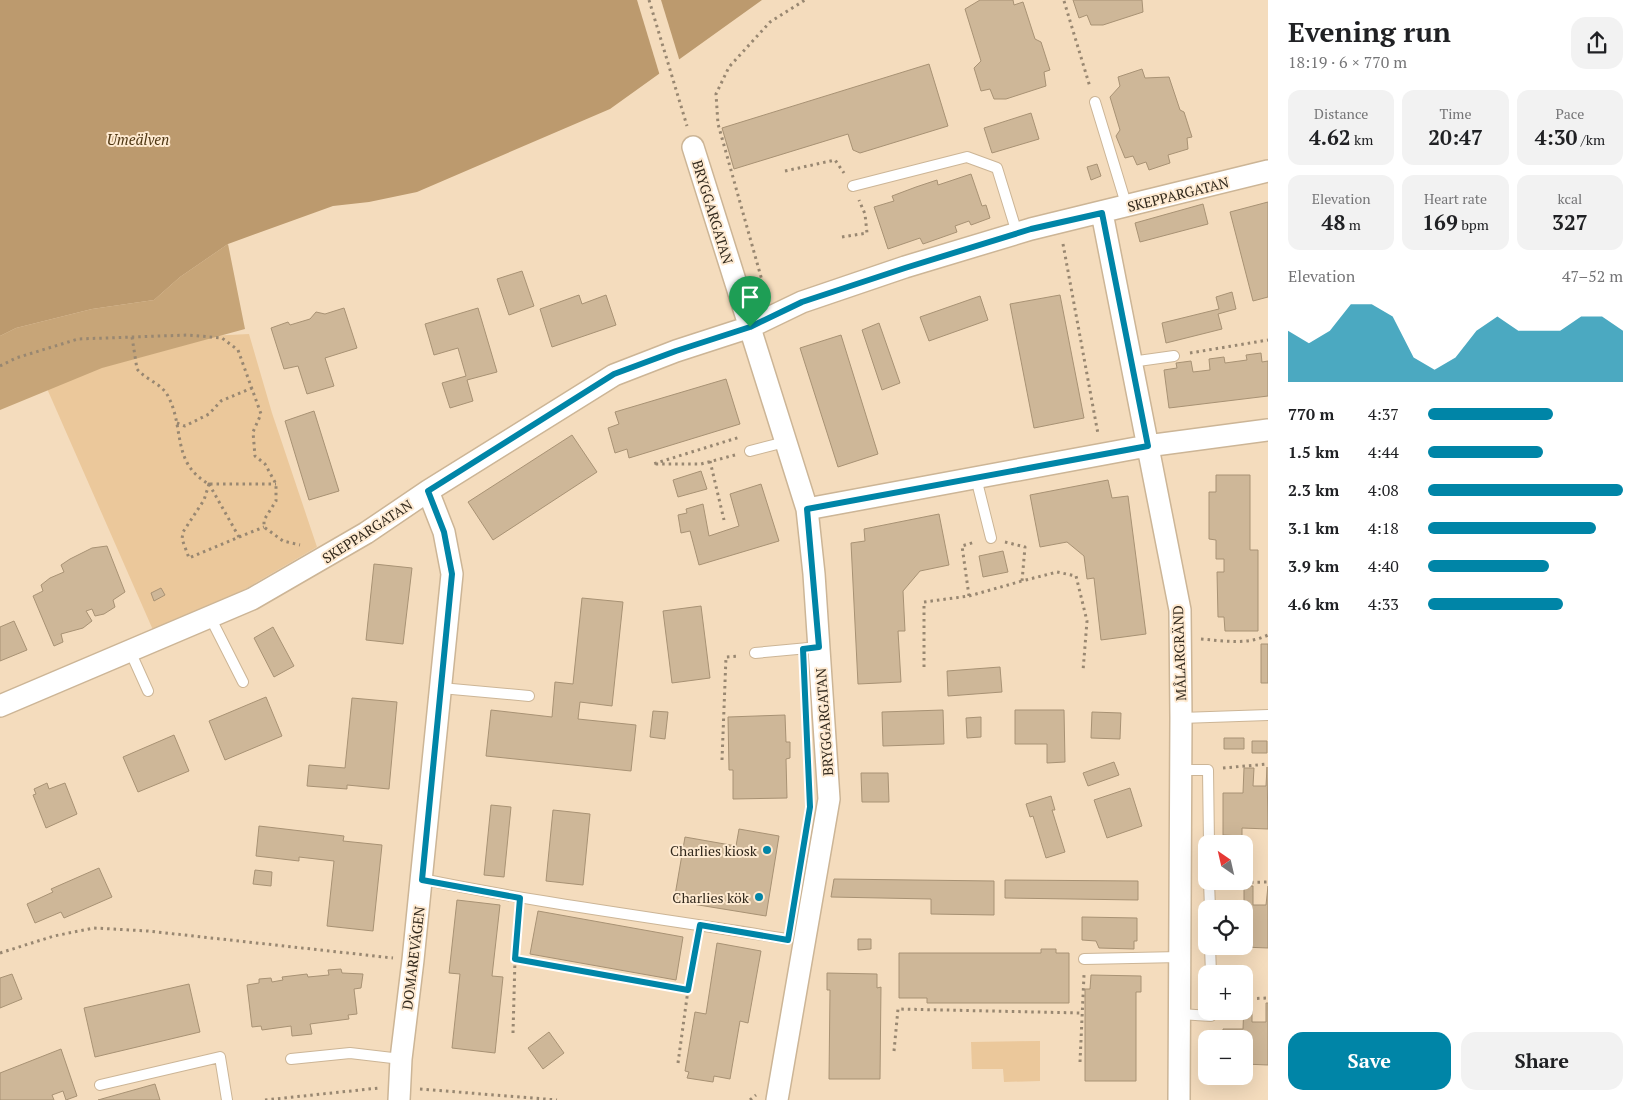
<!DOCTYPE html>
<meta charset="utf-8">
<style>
body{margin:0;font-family:"PT Serif",serif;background:#f2f2f2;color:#202124;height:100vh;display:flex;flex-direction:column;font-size:19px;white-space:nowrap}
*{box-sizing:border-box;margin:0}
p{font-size:16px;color:#757577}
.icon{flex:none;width:28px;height:28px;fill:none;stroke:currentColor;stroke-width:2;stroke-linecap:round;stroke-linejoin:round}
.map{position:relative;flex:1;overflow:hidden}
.details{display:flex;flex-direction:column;background:#fff;width:375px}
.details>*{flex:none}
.needle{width:32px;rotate:326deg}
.buttons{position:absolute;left:1198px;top:835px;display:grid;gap:10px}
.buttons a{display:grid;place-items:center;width:55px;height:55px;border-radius:10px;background:#fff;box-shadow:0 5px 20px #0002;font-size:25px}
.pin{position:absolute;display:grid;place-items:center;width:42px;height:42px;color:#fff;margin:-51px -21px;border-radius:50% 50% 50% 0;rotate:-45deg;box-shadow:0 0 5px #0007}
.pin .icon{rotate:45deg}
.round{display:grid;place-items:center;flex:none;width:52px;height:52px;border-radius:15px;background:#f2f2f2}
.head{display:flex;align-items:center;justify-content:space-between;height:85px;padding:0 20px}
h1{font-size:28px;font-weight:700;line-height:38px}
.stats{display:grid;grid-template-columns:repeat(3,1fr);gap:8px;height:85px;padding:5px 20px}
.stats div{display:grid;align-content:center;border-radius:12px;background:#f2f2f2;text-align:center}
.stats b{font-size:21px;font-weight:700}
.stats small{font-size:14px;font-weight:400}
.stats p{font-size:14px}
.chart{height:140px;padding:10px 20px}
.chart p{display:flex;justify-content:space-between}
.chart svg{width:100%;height:90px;margin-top:5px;fill:#0085a7;opacity:.7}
.action{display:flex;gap:10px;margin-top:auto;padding:10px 20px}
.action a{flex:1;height:58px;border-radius:15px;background:#0085a7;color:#fff;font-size:20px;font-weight:700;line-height:58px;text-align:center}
.action a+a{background:#f2f2f2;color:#202124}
ul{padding:0 20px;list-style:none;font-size:16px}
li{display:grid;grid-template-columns:80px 60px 1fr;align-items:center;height:38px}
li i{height:12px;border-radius:6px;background:#0085a7}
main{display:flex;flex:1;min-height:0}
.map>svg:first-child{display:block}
</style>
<main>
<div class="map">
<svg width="1268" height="1100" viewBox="0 0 1268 1100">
<rect width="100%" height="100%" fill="#f4dcbd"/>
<path fill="#ebc89b" d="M249,334L272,413L317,547L240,592L153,630L34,359L109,341Z
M1040,1041V1081L1004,1082L1003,1069H972L971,1042Z"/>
<path fill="#c7a578" d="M228,244L245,329L102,368L0,410V336L16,328L92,309L154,300L180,277Z"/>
<path fill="#bc9a6e" d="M0,0H762L610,109L417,192L369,202L333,206L228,244L180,277L154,300L92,309L16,328L0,336Z"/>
<path fill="#f4dcbd" d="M637,0H661L680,62L660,76Z"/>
<path fill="#ceb798" stroke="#a89274" d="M980,0H1013L1014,5L1023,2L1035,39L1041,42L1050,70L1044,72L1046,86L1006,99H994L990,89L981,91L974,68L981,61L965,9Z
M1073,0H1142L1143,12L1103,25H1091L1087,15L1079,18Z
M929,64L948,126L860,153L853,150L848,134L734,169L722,128Z
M1142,69L1145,78L1169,77L1180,110L1184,112L1192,137L1187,138L1188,149L1168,155L1170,163L1149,170L1146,162L1137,165L1133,156L1125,158L1116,136L1120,130L1110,97L1120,86L1118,77Z
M1031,113L1039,139L992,153L984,128Z
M1097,164L1101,176L1091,180L1087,167Z
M971,174L982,206L986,205L990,218L971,225L969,221L955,226L957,232L923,244L920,238L888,249L874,207L894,201L892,196L916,187L937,180L938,185Z
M1268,202V297L1253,301L1230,212Z
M1203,204L1208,224L1140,242L1135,223Z
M522,271L534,306L509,315L497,279Z
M1232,292L1236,309L1218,314L1222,329L1166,343L1162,323L1219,309L1216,297Z
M579,295L582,304L606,295L616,325L552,347L540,309Z
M1060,295L1084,418L1034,428L1010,304Z
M980,296L988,320L929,341L920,317Z
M344,308L357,348L325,358L334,386L307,394L298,366L284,369L271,328L288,322L290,325L310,319L316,312L325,314Z
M478,308L497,372L467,380L473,401L450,408L442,383L466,376L458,348L434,355L425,324Z
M879,323L900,383L882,390L862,330Z
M841,335L878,454L838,467L800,348Z
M1261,353L1262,362L1268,361V396L1169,408L1164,370L1177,368L1176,363L1191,361L1193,372L1210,370L1209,359L1224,357L1225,363L1247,360L1246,355Z
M726,379L740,424L629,458L627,449L615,453L608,428L619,424L615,412Z
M314,411L339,491L309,500L285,421Z
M572,435L597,472L493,540L468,502Z
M701,471L707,489L678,497L673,480Z
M1216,475H1250V550H1258V631H1225L1224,617H1218L1217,572H1224V559H1216V540L1209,539V492H1216Z
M1108,480L1112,498L1128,496L1146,634L1101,640L1094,578L1087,579L1084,556L1067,542L1040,547L1030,495Z
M761,484L779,541L699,565L690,531L681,533L678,515L687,513L686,509L703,504L709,536L739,526L730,494Z
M939,514L949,565L920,571L903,591L905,631H898L901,682L858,684L851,543L865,541L864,529Z
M107,546L125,592L113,600L115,607L104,614L95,616L92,609L86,611L92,621L83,628L61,634L63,642L54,646L33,596L43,591L41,585L50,578L64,572L61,565L70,559L92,548Z
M1003,551L1008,572L983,577L979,556Z
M374,564L412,568L403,644L366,640Z
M161,588L165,595L154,601L151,593Z
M582,598L623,602L612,706L580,702L578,719L636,725L631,771L486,756L491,710L552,717L555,682L573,684Z
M701,606L710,678L672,683L663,611Z
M14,621L27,650L0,661V627Z
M273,627L294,666L274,677L254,638Z
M1261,644H1268V683H1261Z
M1000,667L1002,692L948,696L947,671Z
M266,697L282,736L225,760L209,721Z
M352,698L397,702L389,789L347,785V789L307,786L309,765L345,768Z
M943,710L944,744L883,746L882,712Z
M1015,710H1064L1065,762L1047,763V744H1015Z
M653,711L668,712L665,739L650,737Z
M1092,712L1121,713L1120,739L1091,738Z
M785,715L786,742H790V758L786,759L787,798L733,799V770H729L728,717Z
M981,717V737L967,738L966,718Z
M174,735L189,771L138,792L123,757Z
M1224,738H1244V749H1224Z
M1252,741H1267V753H1252Z
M1114,762L1119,775L1088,786L1083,773Z
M1267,767L1268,829L1242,828V836L1223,835V793H1243L1244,768H1254L1253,786H1266Z
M861,773H888L889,802H862Z
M47,783L49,789L65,783L77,814L46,828L33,795L36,794L34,789Z
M1130,788L1142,826L1107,838L1094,800Z
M1051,796L1055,810H1052L1065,852L1046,858L1033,816L1030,817L1026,804Z
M491,805L511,807L504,877L484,875Z
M553,810L590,814L583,885L546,881Z
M259,826L344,836L343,841L382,845L373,931L327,926L334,861L299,857V861L256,856Z
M739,829L779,836L766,916L674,901L685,837L736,846Z
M99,868L112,897L64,918L61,912L35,923L27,904L53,892L51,889Z
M255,870L272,872L271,886L253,884Z
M834,879L994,881V915L931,914V899L831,897Z
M1005,880L1138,881V900L1005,898Z
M1244,886H1253V905H1266L1268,886V948L1243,947L1242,954H1223V946H1244Z
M457,900L500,905L492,976L503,977L495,1053L452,1048L460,974L449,973Z
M538,911L683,937L676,980L530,954Z
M1082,917L1137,918V941H1134V949L1099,948L1096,941L1082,940Z
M858,939H871V949L858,950Z
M717,943L761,951L748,1023L740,1021L730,1079L714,1076L713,1082L687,1078L689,1072L685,1071L695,1012L706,1014Z
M1041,949H1056V953H1069V1003H927V998H899V953H1041Z
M341,969L342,973L363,974L361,988L354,989L357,1014L348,1015L349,1019L310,1024L312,1034L292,1036L291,1026L262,1030L261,1026L252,1027L247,985L259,983V979L271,978L272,982L283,980L282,977L307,974L308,977L329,975L328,970Z
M827,973L877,974V988L881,987L880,1079H829L830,990H827Z
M12,974L22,999L0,1008V978Z
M1091,975L1141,976V992H1136V1081H1085V989H1090Z
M189,984L200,1032L95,1057L84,1008Z
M1244,1003L1252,1004V1022H1266V1003H1268V1065L1244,1064V1039H1223V1029H1243Z
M549,1032L564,1053L543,1069L528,1048Z
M61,1049L77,1096L66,1100L63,1091L52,1095L54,1100H0V1073Z
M155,1084L160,1100H98Z"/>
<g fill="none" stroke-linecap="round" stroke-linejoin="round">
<g stroke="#ccb596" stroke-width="12">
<path id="lane" d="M1095,102L1127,207
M853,186L967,157L997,168L1017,233
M1131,362L1174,356
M750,451L785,442
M976,478L991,538
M210,617L243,682
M130,651L148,691
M755,653L819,647
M441,688L529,696
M1181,718L1268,715
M1181,770H1208L1209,844
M422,879C543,904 666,919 787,939
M1209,881L1210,909
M1210,946L1211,974
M1084,959L1180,957
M1180,1014L1211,1016V1011
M291,1059L350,1053L401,1059
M100,1085L220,1057L227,1100"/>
</g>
<g stroke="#ccb596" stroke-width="24">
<path id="street" d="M693,147L807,509L814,574L829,799L777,1100
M1102,213L1180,610L1181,718L1179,1100
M807,509L1147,446L1268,430
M0,706L252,599L366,533L428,491L614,375L676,351L750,327L802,302L905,267L1031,229L1268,171
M399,1100L401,1059L413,960L452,574L444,532L428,491"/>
</g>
<path stroke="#988771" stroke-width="3" stroke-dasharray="2.5 4" stroke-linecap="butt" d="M649,0L687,126
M1064,1L1090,87
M785,171L835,160L844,173
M842,237L867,233L865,214L859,200
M1063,244L1098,434
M761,290L763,284L718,124L716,94L729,67L770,22L805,0
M132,337L137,369C146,380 161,383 168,396C185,428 171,463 209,484H276
M1190,353L1268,340
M0,366L16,358L78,339L188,335L222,338L238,350L261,414L253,432L255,456L265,464L276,484V501L264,520V527L283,541L300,545
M177,423L185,426L209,414L221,401L252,388
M735,455L701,464H653L740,437
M710,461L724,520
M209,484L239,537L189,558L182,539L183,532L204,500Z
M239,537L264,527
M1005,542L1025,547L1022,581L1057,572L1076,576L1087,621L1083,671
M969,596L1022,581
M1201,639C1225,641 1247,645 1268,635
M924,667V602L969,596L962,546L975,542
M722,760L726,657L739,656
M1223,768L1268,764
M1225,883L1268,882
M519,914L515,959L688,990L697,941
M0,953L54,936L94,928L148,931L393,958
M1244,999L1268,998
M513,1033L515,959
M894,1051L898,1009L1082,1013
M1080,1062L1084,975
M678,1063L688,990
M420,1089L557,1100
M265,1100L379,1088
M750,1100L756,1095"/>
<use href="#lane" stroke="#fff" stroke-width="10"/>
<use href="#street" stroke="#fff" stroke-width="21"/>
</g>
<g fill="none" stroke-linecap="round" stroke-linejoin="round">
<g stroke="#fff" stroke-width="10">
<path id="route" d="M1102,213L1148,446L807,509L819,647L803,649L810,807L788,940L700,925L688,990L515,959L520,898L422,880L452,574L444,532L428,491L614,374L676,351L750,327L802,302L905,268L1031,229Z"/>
</g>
<use href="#route" stroke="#0085a7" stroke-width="6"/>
</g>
<g fill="#0085a7" stroke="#feead1" stroke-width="2">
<circle cx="767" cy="850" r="5"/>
<circle cx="759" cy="897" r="5"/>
</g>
<g text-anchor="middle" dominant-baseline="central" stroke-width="4" stroke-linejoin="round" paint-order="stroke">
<g font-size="14" fill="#31281c" stroke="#feead1">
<text transform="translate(1178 194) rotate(-14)">SKEPPARGATAN</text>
<text transform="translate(713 212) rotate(73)">BRYGGARGATAN</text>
<text transform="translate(367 531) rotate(-33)">SKEPPARGATAN</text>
<text transform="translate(1179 653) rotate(-92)">MÅLARGRÄND</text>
<text transform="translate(824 722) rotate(-94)">BRYGGARGATAN</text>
<text transform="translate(413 958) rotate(-83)">DOMAREVÄGEN</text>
</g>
<g font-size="14" fill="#31281c" stroke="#feead1" text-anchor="end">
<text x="757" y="850">Charlies kiosk</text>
<text x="749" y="897">Charlies kök</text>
</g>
<g font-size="15" font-style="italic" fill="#4e3612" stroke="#feead1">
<text x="138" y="139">Umeälven</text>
</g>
</g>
</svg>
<div class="buttons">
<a><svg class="needle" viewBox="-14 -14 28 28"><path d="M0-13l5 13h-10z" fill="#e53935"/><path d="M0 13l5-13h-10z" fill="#757577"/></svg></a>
<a><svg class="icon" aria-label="locate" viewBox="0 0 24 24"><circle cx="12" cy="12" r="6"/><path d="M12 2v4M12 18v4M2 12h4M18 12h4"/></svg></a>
<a>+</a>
<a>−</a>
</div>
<div class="pin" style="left:750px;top:327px;background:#1e9e55"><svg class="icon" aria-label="arrive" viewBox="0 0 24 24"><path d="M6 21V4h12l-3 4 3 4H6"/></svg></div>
</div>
<section class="details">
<div class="head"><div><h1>Evening run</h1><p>18:19 · 6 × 770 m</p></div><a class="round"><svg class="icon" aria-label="share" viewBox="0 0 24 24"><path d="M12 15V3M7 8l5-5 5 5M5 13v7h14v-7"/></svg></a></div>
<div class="stats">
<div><p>Distance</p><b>4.62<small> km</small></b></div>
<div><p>Time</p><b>20:47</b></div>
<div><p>Pace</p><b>4:30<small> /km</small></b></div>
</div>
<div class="stats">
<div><p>Elevation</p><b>48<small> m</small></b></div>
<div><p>Heart rate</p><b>169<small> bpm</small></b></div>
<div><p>kcal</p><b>327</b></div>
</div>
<div class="chart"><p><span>Elevation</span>47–52 m</p>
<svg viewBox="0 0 160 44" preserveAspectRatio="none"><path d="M0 44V19L10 25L20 19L30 6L40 6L50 12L60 32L70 38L80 32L90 19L100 12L110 19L120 19L130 19L140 12L150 12L160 19V44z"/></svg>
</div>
<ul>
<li><b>770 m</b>4:37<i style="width:64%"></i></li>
<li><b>1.5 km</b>4:44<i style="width:59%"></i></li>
<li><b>2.3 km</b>4:08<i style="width:100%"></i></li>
<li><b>3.1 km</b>4:18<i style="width:86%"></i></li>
<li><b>3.9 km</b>4:40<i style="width:62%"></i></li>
<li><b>4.6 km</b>4:33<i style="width:69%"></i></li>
</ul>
<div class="action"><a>Save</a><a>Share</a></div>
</section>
</main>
